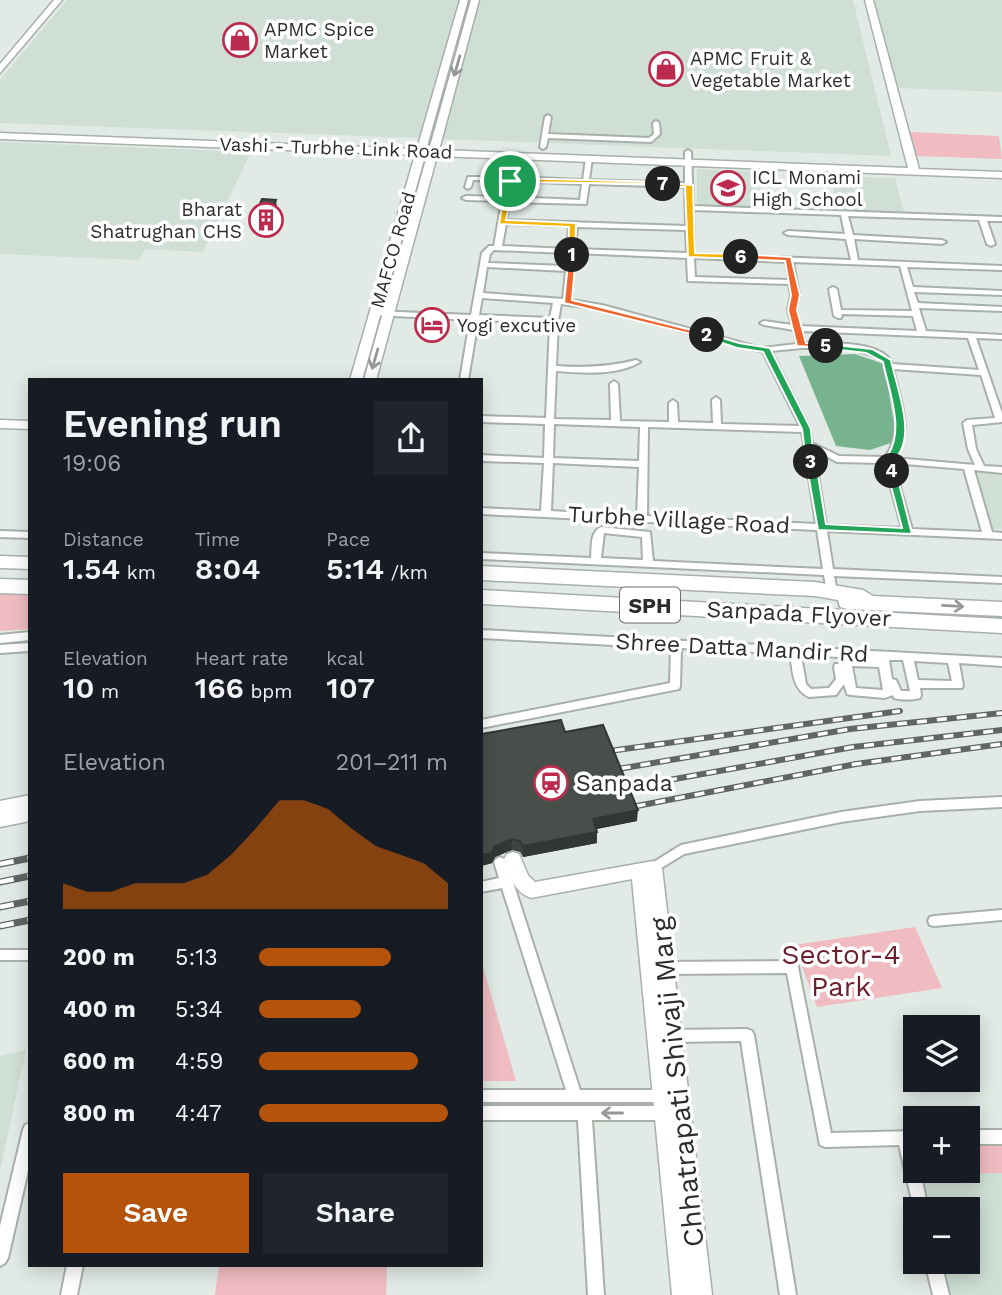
<!DOCTYPE html>
<meta charset="utf-8">
<style>
body{margin:0;font-family:"Work Sans",sans-serif;background:#20242c;color:#f1f3f6;height:100vh;display:flex;flex-direction:column;font-size:26px;white-space:nowrap}
*{box-sizing:border-box;margin:0}
p{font-size:23px;color:#9ea1a6}
.icon{flex:none;width:38px;height:38px;fill:none;stroke:currentColor;stroke-width:2;stroke-linecap:round;stroke-linejoin:round}
.map{position:relative;flex:1;overflow:hidden}
.side{position:absolute;left:28px;top:378px;width:455px;height:889px;display:flex;flex-direction:column;background:#171b24;border-radius:0px;box-shadow:0 4px 18px #0003}
.side>*{flex:none}
.tools{position:absolute;left:903px;top:1015px;display:grid;gap:14px}
.tools a{display:grid;place-items:center;width:77px;height:77px;border-radius:0px;background:#171b24;box-shadow:0 4px 18px #0003;font-size:35px}
.pin{position:absolute;display:grid;place-items:center;width:60px;height:60px;color:#fff;margin:-30px;border:4px solid #fff;border-radius:50%;box-shadow:0 2px 7px #0007}
.km{position:absolute;width:35px;height:35px;margin:-18px;border-radius:50%;background:#222;color:#fff;font-size:19px;line-height:35px;text-align:center}
.round{display:grid;place-items:center;flex:none;width:74px;height:74px;border-radius:0px;background:#20242c}
.headline{display:flex;align-items:center;justify-content:space-between;height:119px;padding:0 35px}
h1{font-size:38px;font-weight:600;line-height:52px}
.metrics{display:grid;grid-template-columns:repeat(3,1fr);gap:10px;height:119px;padding:7px 35px}
.metrics div{display:grid;align-content:center}
.metrics b{font-size:30px;font-weight:600}
.metrics small{font-size:19px;font-weight:400}
.metrics p{font-size:19px}
.chart{height:196px;padding:14px 35px}
.chart p{display:flex;justify-content:space-between}
.chart svg{width:100%;height:126px;margin-top:7px;fill:#b45309;opacity:.7}
.button{display:flex;gap:14px;margin-top:auto;padding:14px 35px}
.button a{flex:1;height:80px;border-radius:0px;background:#b45309;color:#fff;font-size:28px;font-weight:600;line-height:80px;text-align:center}
.button a+a{background:#20242c;color:#f1f3f6}
ul{padding:0 35px;list-style:none;font-size:23px}
li{display:grid;grid-template-columns:112px 84px 1fr;align-items:center;height:52px}
li i{height:18px;border-radius:9px;background:#b45309}
.map>svg:first-child{display:block}
</style>
<div class="map">
<svg width="1002" height="1295" viewBox="0 0 1002 1295">
<rect width="100%" height="100%" fill="#e1eae4"/>
<path fill="#cfdfd5" d="M67,0H459L419,138L0,123V80Z
M480,0H853L891,156L442,139Z
M873,0H1002V92L898,88Z
M0,142L251,152L203,252L146,249L139,260L0,254Z
M697,169L758,172L761,207L697,205Z
M831,176L895,178L904,213L837,211Z
M969,471L1002,473V529L983,528Z
M26,1050L0,1171V1056Z
M1002,1173V1295H948L940,1262H968V1209H928L920,1174Z"/>
<path fill="#f0bcc1" d="M910,132L999,136L1002,159L917,156Z
M0,594L30,595V629L0,631Z
M915,927L942,988L817,1007L794,945Z
M481,960L516,1081H481Z
M968,1146H1002V1173L920,1174L919,1171H968Z
M219,1265H387L386,1295H215Z"/>
<path fill="#77b38f" d="M855,354L884,364L897,441L870,450L836,446L799,356Z"/>
<g fill="none" stroke-linecap="round" stroke-linejoin="round">
<g stroke="#a8b0aa" stroke-width="4">
<path id="street" d="M548,115L551,117L548,134L649,138L654,134L653,123L656,121L659,123L660,134L651,142L548,138L546,147L543,149L540,147L545,117Z
M688,150L691,152L693,206L1002,217V221H987L995,244L991,246L987,244L979,220L848,216L853,235L942,240L946,242L942,244L854,239L858,260L1002,266V270L907,267L913,287L1002,291V295L914,292L918,303L1002,307V311L919,308L926,331L1002,335V339L976,338L1002,413V422L972,425L976,449L984,466L1002,467V473L974,470L992,532L1002,533V539L827,531L833,569L1002,577V583L834,576L837,592L832,595L827,592L824,575L481,559V553L591,558C592,547 590,532 601,527L650,532L653,561L823,569L817,530L481,514V508L541,511L544,463L481,461V455L544,458L545,424L481,422V416L546,418L550,323L478,320L468,380H460L470,320L375,315L371,313L375,311L471,315L482,253L489,246H494L502,201L466,200L462,198L466,196L503,197L506,181L473,180L471,187L468,189L465,187L468,177H507L510,161L513,159L516,161L514,177L583,180L586,158L589,156L592,158L589,180L685,183V152ZM513,181L582,184L580,200L510,197ZM589,184L685,187L686,226L506,220L509,202L586,204ZM693,210L841,215L845,234L788,231L784,233L788,235L846,239L851,260L694,254ZM506,224L569,226L567,249L502,246ZM577,227L686,230L687,253L575,249ZM494,250L567,253L566,266L488,263L490,254ZM575,253L687,258L688,281L789,284L791,295L788,310L792,325L764,321L760,323L764,325L794,330L797,344L761,348L602,305L571,300L573,271L575,269ZM694,258L786,262L789,280L695,277ZM793,262L900,266L912,311L841,310L837,289L833,287L829,289L834,316L838,318H841L842,314L913,316L917,331L800,326L796,310L799,295ZM487,267L566,271L563,299L483,293ZM482,298L553,303L550,318L479,315ZM561,304L599,309L763,352L800,426L721,424L720,400L716,397L712,400L713,423L678,422L677,403L673,400L669,403V422L620,421L618,384L614,381L610,384L611,420L554,419L556,371C582,373 617,376 640,362L636,360C609,367 584,368 556,366L558,321ZM802,331L968,338L979,370L892,364C884,340 826,343 805,343ZM802,348C830,348 858,346 883,361C889,391 907,430 885,457L839,456L812,443L810,429L771,351ZM893,369L981,375L995,418L967,420L963,423L968,449L975,465L894,458C915,432 899,397 893,369ZM554,424L640,427L639,461L553,458ZM648,427L802,432L816,524L647,516ZM814,450L837,462L884,463L902,528L826,525ZM553,463L639,467L637,516L551,511ZM893,463L964,469L982,532L912,529ZM604,533L642,537L643,560L601,558Z
M0,531L30,532V538L0,537Z
M481,630L1002,658V666L959,663L963,685L962,688H920L921,695L920,698C912,700 902,700 894,698L893,695L885,698L851,695L847,694L844,684L836,695L809,697C792,689 793,671 790,654L681,648L680,686L679,689L481,728V720L670,683L671,648L481,638ZM801,655L839,657L841,664H835L834,667L836,679L829,688L811,689L806,684ZM889,660H903L910,691H901L896,680L892,679ZM914,661L948,663L952,681L918,680ZM852,666L879,667L883,690L856,688Z
M30,632V640L0,643V635Z
M30,643V651L0,653V645Z
M1002,797V807L920,811L841,822L684,854L653,873L649,871L647,868L649,865L681,845L841,812L920,801Z
M500,857L504,859L513,882L580,1090H667L672,1091L674,1096L672,1101L667,1102H481V1090H566L502,888L481,892V882L499,878L494,862L496,859Z
M1002,910V920L934,926L930,925L928,921L930,917L934,916Z
M0,950H30V960H0Z
M792,961L797,963L798,967L831,1133L915,1131V1145H913L915,1171H920L928,1209H915V1213L899,1145L825,1147L820,1145L787,973L660,974L655,972L654,968L655,964L660,962Z
M747,1029L752,1031L754,1035L796,1295H780L741,1041L670,1042L665,1040L663,1036L665,1032L670,1030Z
M481,1106H667L672,1108L674,1113L672,1118L667,1120H592L604,1295H588L578,1120H481Z
M30,1123V1162L8,1258L5,1263L0,1266V1226L23,1130L25,1125Z
M968,1130H1002V1144H968Z
M925,1262H941L949,1295H933Z
M67,1265H83L77,1295H61Z"/>
</g>
<g stroke="#a8b0aa" stroke-width="3">
<path id="secondary" d="M54,0H62L0,73V64Z
M460,0H468L426,150H429L471,0H479L439,150L908,168L865,0H873L919,169L1002,172V178L437,156L376,380H364L427,156H425L362,380H350L415,155L0,139V133L417,149Z
M0,420L30,421V429L0,428Z
M30,795V821L0,827V801Z
M513,852L519,854L528,875L535,882L653,861L659,863L662,868L712,1295H672L632,879L531,898C514,892 509,875 504,859L507,854Z"/>
</g>
<g stroke="#a8b0aa" stroke-width="3">
<path id="highway" d="M0,556L30,557V569L0,568Z
M481,566L815,582L863,590L873,596L1002,602V616L847,609L840,607L838,600L815,596L481,580Z
M0,579L30,580V594L0,593Z
M481,590L1002,619V633L481,604Z"/>
</g>
<use href="#street" fill="#fff" fill-rule="evenodd"/>
<use href="#secondary" fill="#fff" fill-rule="evenodd"/>
<use href="#highway" fill="#fff" fill-rule="evenodd"/>
<g stroke="#616662" stroke-width="6">
<path id="rail-far1" d="M595,753L900,711
M601,772L850,729L1002,713
M608,791L853,747L1002,730
M616,810L856,764L1002,744"/>
</g>
<g stroke="#616662" stroke-width="7">
<path id="rail" d="M0,864L30,858
M0,882L30,876
M0,907L30,901
M0,926L30,920"/>
</g>
<use href="#rail-far1" stroke="#fff" stroke-width="3.5" stroke-dasharray="10" stroke-linecap="butt"/>
<use href="#rail" stroke="#fff" stroke-width="4.5" stroke-dasharray="14" stroke-linecap="butt"/>
</g>
<path fill="#3e4440" d="M277,209L268,230H254L253,220Z
M565,732L637,821L596,829L597,843L523,857L520,852L512,850L495,857L492,863L481,866V734Z"/>
<path fill="#323734" d="M276,200L277,209L268,230L267,221Z
M638,810L637,821L592,830L593,819Z
M597,832V843L523,857V846Z
M512,839V850L495,857L492,863L481,866V855L495,846Z"/>
<path fill="#484f4b" stroke="#323734" stroke-width="2" d="M262,199L276,200L267,221L253,220Z
M561,720L565,732L603,725L638,810L593,819L597,832L523,846L520,841L512,839L495,846L492,853L481,855V734Z"/>
<defs><path id="oneway-shaft" d="M-6 0H5M1.5-3L5.5 0L1.5 3" fill="none" stroke-width="1.6" stroke-linecap="round" stroke-linejoin="round" transform="scale(1.75)"/></defs>
<g stroke="#959696">
<use href="#oneway-shaft" transform="translate(457 66) rotate(106)"/>
<use href="#oneway-shaft" transform="translate(375 359) rotate(106)"/>
<use href="#oneway-shaft" transform="translate(953 606) rotate(3)"/>
<use href="#oneway-shaft" transform="translate(612 1113) rotate(180)"/>
</g>
<path fill="#f5b400" stroke="#fff" stroke-width="2" d="M507,179L514,181L506,220L576,223L575,257L568,255L569,227L499,224Z"/>
<path fill="#f0652b" stroke="#fff" stroke-width="2" d="M569,253L576,255L572,300L711,335L707,338L564,303Z"/>
<path fill="#22a559" stroke="#fff" stroke-width="2" d="M707,333L739,343L770,348L811,429L814,464L806,462L802,429L763,352L737,348L704,337Z"/>
<path fill="#22a559" stroke="#fff" stroke-width="2" d="M811,459L816,462L826,524L902,528L887,471L892,468L896,471L912,534L818,530L806,462Z"/>
<path fill="#22a559" stroke="#fff" stroke-width="2" d="M826,344L872,349L891,360C897,389 918,438 894,460L895,473H888L884,460C907,434 889,393 883,362L866,353L823,348Z"/>
<path fill="#f0652b" stroke="#fff" stroke-width="2" d="M741,254L791,257L800,295L797,310L806,343L826,344L829,348L797,346L788,310L791,295L785,261L738,259Z"/>
<path fill="#f5b400" stroke="#fff" stroke-width="2" d="M660,183L693,185L695,253L741,254L744,259L688,257L685,187H663Z"/>
<path fill="#f5b400" stroke="#fff" stroke-width="2" d="M510,178L663,182L667,184L507,182Z"/>
<defs>
<g id="shop-ring" transform="scale(1.75)"><circle r="9.5" fill="#fff" stroke="#bc2b4e" stroke-width="1.5"/><path d="M-5-2.5h2.3a2.7 3.5 0 0 1 5.4 0H5L5.5 6h-11ZM-1.5-2.5h3a1.5 2.3 0 0 0-3 0Z" fill="#bc2b4e"/></g>
<g id="school-ring" transform="scale(1.75)"><circle r="9.5" fill="#fff" stroke="#bc2b4e" stroke-width="1.5"/><path d="M0-5L7-2L0 1L-7-2ZM-4 1L0 2.5L4 1V4Q0 6-4 4Z" fill="#bc2b4e"/></g>
<g id="building-ring" transform="scale(1.75)"><circle r="9.5" fill="#fff" stroke="#bc2b4e" stroke-width="1.5"/><path d="M-4-6H4V6H1V3H-1V6H-4ZM-2.5-4.3h1.7v1.8h-1.7ZM.8-4.3h1.7v1.8H.8ZM-2.5-1h1.7V.8h-1.7ZM.8-1h1.7V.8H.8Z" fill="#bc2b4e"/></g>
<g id="hotel-ring" transform="scale(1.75)"><circle r="9.5" fill="#fff" stroke="#bc2b4e" stroke-width="1.5"/><path d="M-6-4.5h1.5V1H6V5H4.5V3h-9V5H-6ZM-4 0a1.8 1.8 0 1 1 3.6 0ZM.5 0V-2.5h3Q6-2.5 6 0Z" fill="#bc2b4e"/></g>
<g id="station-ring" transform="scale(1.75)"><circle r="9.5" fill="#fff" stroke="#bc2b4e" stroke-width="1.5"/><path d="M-3-6H3Q5-6 5-4V2Q5 4 3 4L4.5 6H3L1.5 4h-3L-3 6H-4.5L-3 4Q-5 4-5 2V-4Q-5-6-3-6ZM-3.5-4v3h7v-3ZM-3.5 1v1.5H-2V1ZM2 1v1.5H3.5V1Z" fill="#bc2b4e"/></g>
</defs>
<g fill-rule="evenodd">
<use href="#shop-ring" x="240" y="40"/>
<use href="#shop-ring" x="666" y="69"/>
<use href="#school-ring" x="728" y="188"/>
<use href="#building-ring" x="266" y="220"/>
<use href="#hotel-ring" x="432" y="325"/>
<use href="#station-ring" x="551" y="783"/>
</g>
<g text-anchor="middle" dominant-baseline="central" stroke-width="7" stroke-linejoin="round" paint-order="stroke">
<g font-size="19" fill="#2b2e2c" stroke="#fff" text-anchor="start">
<text x="264" y="29">APMC Spice<tspan x="264" dy="22">Market</tspan></text>
<text x="690" y="58">APMC Fruit &amp;<tspan x="690" dy="22">Vegetable Market</tspan></text>
<text x="752" y="177">ICL Monami<tspan x="752" dy="22">High School</tspan></text>
<text x="242" y="209" text-anchor="end">Bharat<tspan x="242" dy="22">Shatrughan CHS</tspan></text>
<text x="457" y="325">Yogi excutive</text>
</g>
<g font-size="19" fill="#2b2e2c" stroke="#fff">
<text transform="translate(336 148) rotate(2)">Vashi - Turbhe Link Road</text>
<text transform="translate(393 250) rotate(-74)">MAFCO Road</text>
</g>
<rect fill="#fff" stroke="#6b6d6b" stroke-width="2" x="620" y="587.5" width="60" height="35" rx="5"/>
<g font-size="21" font-weight="bold" fill="#2b2e2c">
<text x="650" y="605">SPH</text>
</g>
<g font-size="23" fill="#2b2e2c" stroke="#fff">
<text transform="translate(679 520) rotate(3)">Turbhe Village Road</text>
<text transform="translate(799 614) rotate(3)">Sanpada Flyover</text>
<text transform="translate(742 648) rotate(3)">Shree Datta Mandir Rd</text>
</g>
<g font-size="23" fill="#2b2e2c" stroke="#fff" text-anchor="start">
<text x="576" y="783">Sanpada</text>
</g>
<g font-size="28" fill="#6d1e2e" stroke="#fff">
<text x="841" y="954">Sector-4<tspan x="841" dy="32">Park</tspan></text>
</g>
<g font-size="28" fill="#2b2e2c" stroke="#fff">
<text transform="translate(677 1082) rotate(-96)">Chhatrapati Shivaji Marg</text>
</g>
</g>
</svg>
<div class="tools">
<a><svg class="icon" aria-label="layers" viewBox="0 0 24 24"><path d="M12 4l9 5-9 5-9-5zM3 14l9 5 9-5"/></svg></a>
<a>+</a>
<a>−</a>
</div>
<div class="pin" style="left:510px;top:181px;background:#1e9e55"><svg class="icon" aria-label="arrive" viewBox="0 0 24 24"><path d="M6 21V4h12l-3 4 3 4H6"/></svg></div>
<b class="km" style="left:572px;top:255px">1</b>
<b class="km" style="left:707px;top:335px">2</b>
<b class="km" style="left:811px;top:462px">3</b>
<b class="km" style="left:892px;top:471px">4</b>
<b class="km" style="left:826px;top:346px">5</b>
<b class="km" style="left:741px;top:257px">6</b>
<b class="km" style="left:663px;top:184px">7</b>
<section class="side">
<div class="headline"><div><h1>Evening run</h1><p>19:06</p></div><a class="round"><svg class="icon" aria-label="share" viewBox="0 0 24 24"><path d="M12 15V3M7 8l5-5 5 5M5 13v7h14v-7"/></svg></a></div>
<div class="metrics">
<div><p>Distance</p><b>1.54<small> km</small></b></div>
<div><p>Time</p><b>8:04</b></div>
<div><p>Pace</p><b>5:14<small> /km</small></b></div>
</div>
<div class="metrics">
<div><p>Elevation</p><b>10<small> m</small></b></div>
<div><p>Heart rate</p><b>166<small> bpm</small></b></div>
<div><p>kcal</p><b>107</b></div>
</div>
<div class="chart"><p><span>Elevation</span>201–211 m</p>
<svg viewBox="0 0 160 44" preserveAspectRatio="none"><path d="M0 44V35L10 38L20 38L30 35L40 35L50 35L60 32L70 25L80 16L90 6L100 6L110 9L120 16L130 22L140 25L150 28L160 35V44z"/></svg>
</div>
<ul>
<li><b>200 m</b>5:13<i style="width:70%"></i></li>
<li><b>400 m</b>5:34<i style="width:54%"></i></li>
<li><b>600 m</b>4:59<i style="width:84%"></i></li>
<li><b>800 m</b>4:47<i style="width:100%"></i></li>
</ul>
<div class="button"><a>Save</a><a>Share</a></div>
</section>
</div>
